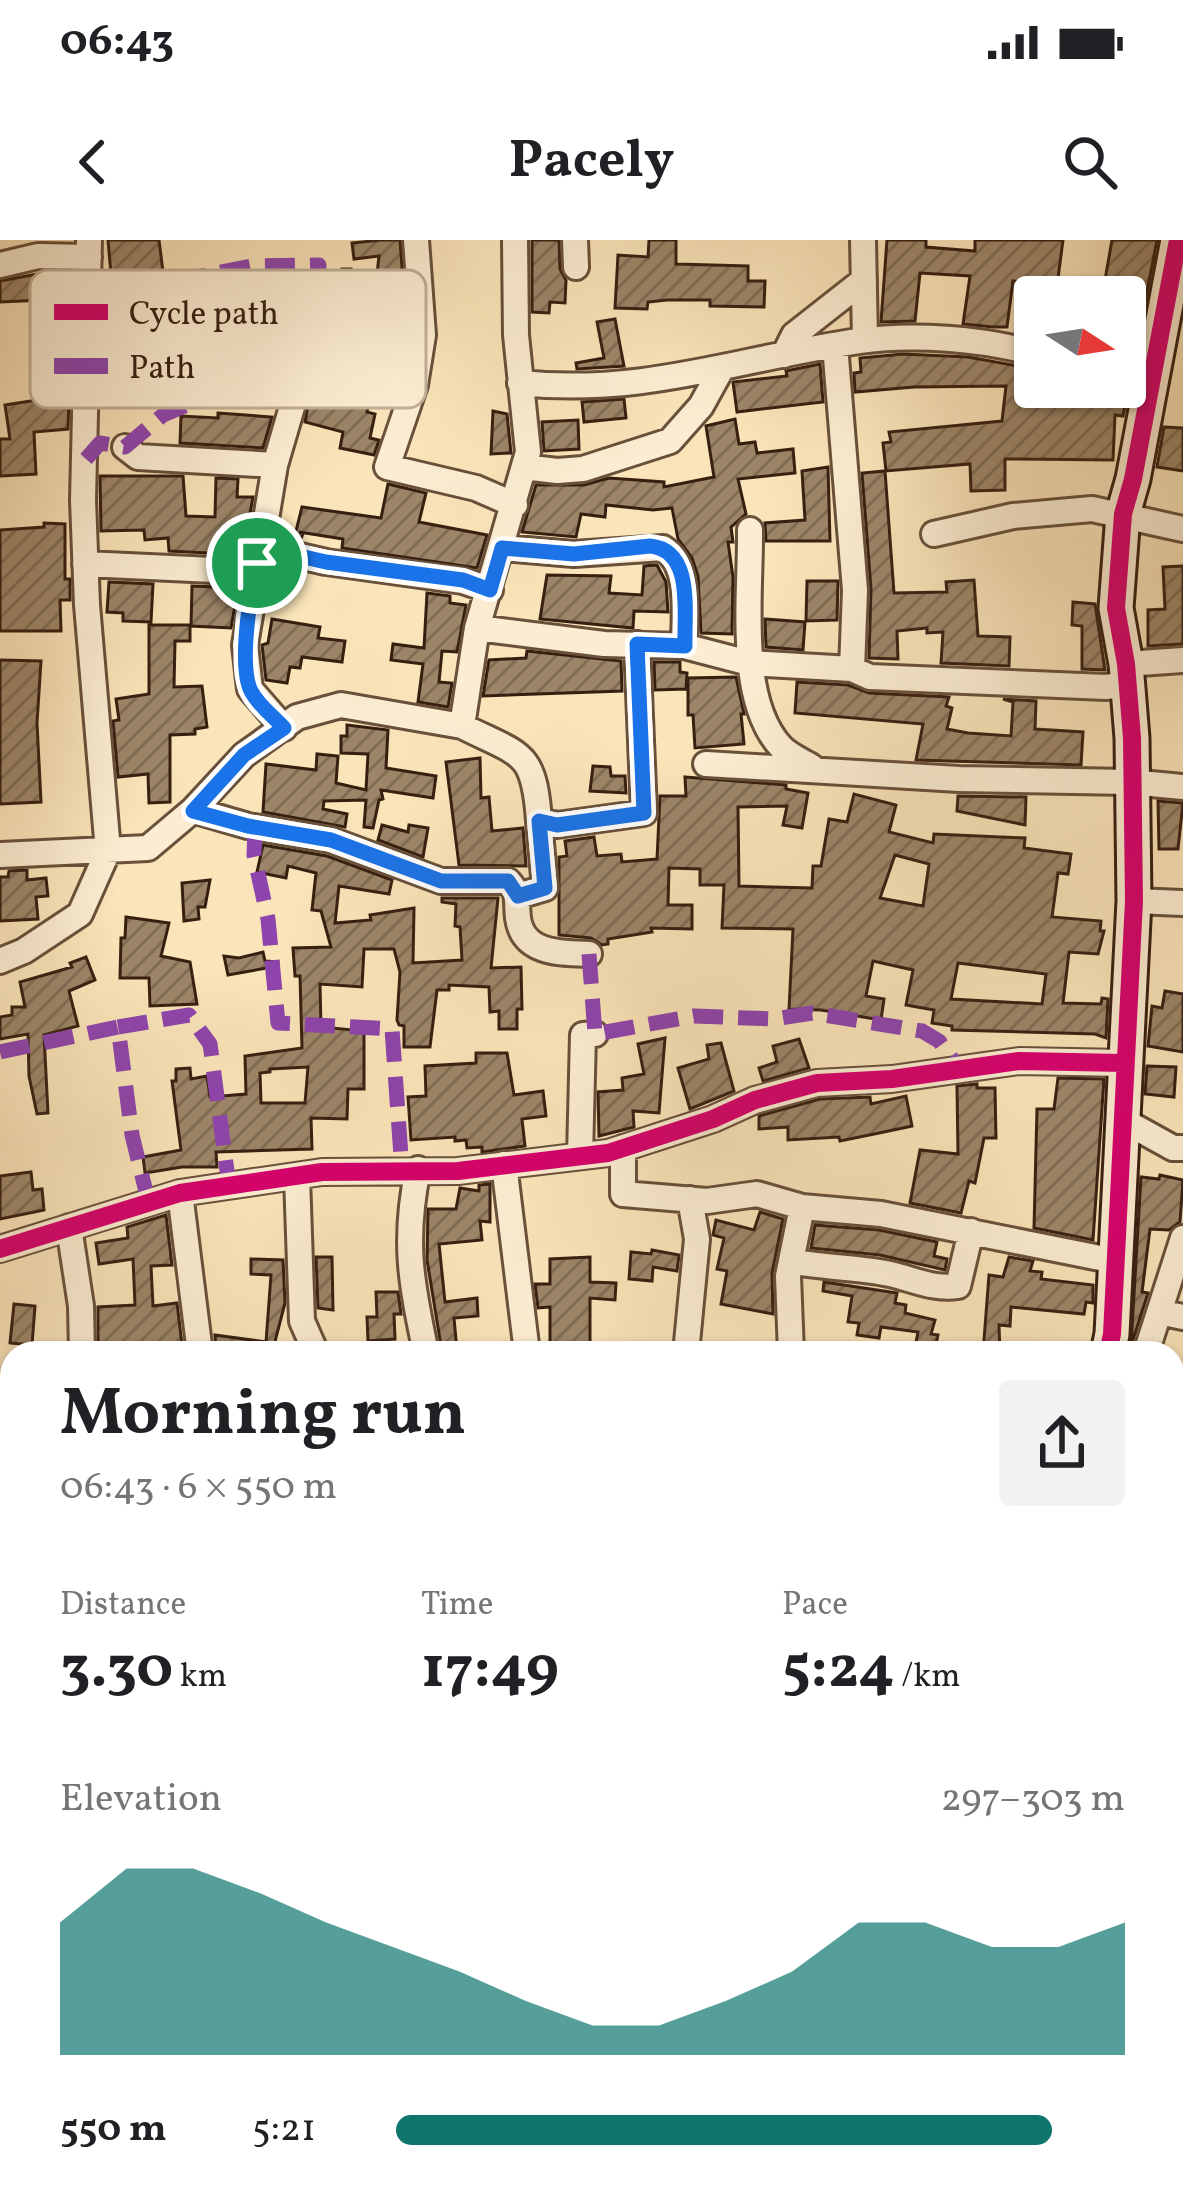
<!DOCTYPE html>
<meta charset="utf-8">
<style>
body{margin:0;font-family:Vollkorn,serif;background:#f2f2f2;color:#202124;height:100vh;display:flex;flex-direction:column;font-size:45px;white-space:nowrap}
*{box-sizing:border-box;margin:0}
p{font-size:39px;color:#757577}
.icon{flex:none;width:66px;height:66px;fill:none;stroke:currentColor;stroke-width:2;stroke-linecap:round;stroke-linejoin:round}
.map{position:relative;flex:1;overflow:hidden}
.sheet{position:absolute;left:0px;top:1101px;width:1185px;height:861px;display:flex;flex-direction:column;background:#fff;border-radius:36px 36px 0 0;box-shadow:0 3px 9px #0004}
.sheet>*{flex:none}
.needle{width:78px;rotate:102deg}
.fabs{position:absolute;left:1014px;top:36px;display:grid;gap:24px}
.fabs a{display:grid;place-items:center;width:132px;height:132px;border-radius:12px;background:#fff;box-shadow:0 3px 9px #0004;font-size:60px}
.pin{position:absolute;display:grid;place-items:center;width:102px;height:102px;color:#fff;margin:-51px;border:6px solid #fff;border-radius:50%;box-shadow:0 3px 12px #0007}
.round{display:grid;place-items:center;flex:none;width:126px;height:126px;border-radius:12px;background:#f2f2f2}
.head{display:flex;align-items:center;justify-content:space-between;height:204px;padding:0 60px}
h1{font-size:66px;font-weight:700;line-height:90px}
.stats{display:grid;grid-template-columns:repeat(3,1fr);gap:18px;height:204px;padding:12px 60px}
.stats div{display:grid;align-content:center}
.stats b{font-size:60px;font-weight:700}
.stats small{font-size:33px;font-weight:400}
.stats p{font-size:33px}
.chart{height:336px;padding:24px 60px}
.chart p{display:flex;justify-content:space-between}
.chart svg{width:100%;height:216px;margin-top:12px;fill:#0f766e;opacity:.7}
ul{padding:0 60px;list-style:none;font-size:39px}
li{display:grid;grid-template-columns:192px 144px 1fr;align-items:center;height:90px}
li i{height:30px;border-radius:15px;background:#0f766e}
.status{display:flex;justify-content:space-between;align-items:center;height:84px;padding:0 60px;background:#fff;direction:ltr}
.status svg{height:33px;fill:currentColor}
header{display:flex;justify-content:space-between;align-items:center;height:156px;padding:0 60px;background:#fff;font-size:54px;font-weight:700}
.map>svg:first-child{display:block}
</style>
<div class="status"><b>06:43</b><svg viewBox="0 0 49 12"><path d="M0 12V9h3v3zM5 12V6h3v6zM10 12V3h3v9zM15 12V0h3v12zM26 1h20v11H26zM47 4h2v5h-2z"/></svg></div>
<header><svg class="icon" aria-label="back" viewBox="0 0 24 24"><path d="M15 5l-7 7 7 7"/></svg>Pacely<svg class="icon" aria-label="search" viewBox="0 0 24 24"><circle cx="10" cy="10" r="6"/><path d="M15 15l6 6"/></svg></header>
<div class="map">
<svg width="1183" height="1960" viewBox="0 0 1183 1960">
<defs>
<pattern id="building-hatch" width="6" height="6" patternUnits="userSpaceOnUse" patternTransform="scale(3)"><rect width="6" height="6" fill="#9c8568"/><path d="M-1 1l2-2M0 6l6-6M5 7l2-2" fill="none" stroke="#806c54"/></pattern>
</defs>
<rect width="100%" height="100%" fill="#fae4b9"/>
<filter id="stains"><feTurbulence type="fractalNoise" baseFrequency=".00167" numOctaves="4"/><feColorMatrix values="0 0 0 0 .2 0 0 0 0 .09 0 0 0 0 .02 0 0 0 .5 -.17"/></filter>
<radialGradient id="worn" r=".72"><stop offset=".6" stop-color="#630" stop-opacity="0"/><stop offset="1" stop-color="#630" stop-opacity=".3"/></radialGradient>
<path fill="url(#building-hatch)" stroke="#371f10" stroke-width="3" fill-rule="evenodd" d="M108,0H159L164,40L112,46Z
M381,0H400L403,41L376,43L379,16L354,19L352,3Z
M532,0H559L560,29L566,40L565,63L550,62L549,73L532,72Z
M649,0H676V24L748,26V41H765L764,67L710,66V60H667L648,62L647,69L615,68L618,15L648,17Z
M887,0H926V7L975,11V0H1063L1057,46L1013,41L1007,87H993L963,84L970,36L920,33L915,81L881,82Z
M1112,0H1157L1135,114L1125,112V57H1102Z
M342,29H351L352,67H385L387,100L405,103L399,140L375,136L367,172L375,174L370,198L379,200L374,215L340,208L343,192L305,182L310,154L322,157L328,136L357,145L365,99L338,97Z
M42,33L44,60L0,62V41Z
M615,79L624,126L577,129L576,123L604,118L597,82Z
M903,114L968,117L1035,129V147H1129L1123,176L1115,175L1113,220L1005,219V250L971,251L970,224L886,231L883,203L891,202L889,192L1002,181L1006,146L914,147L855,152L854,133L861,132L860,118Z
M820,124L823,162L737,172L733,142L787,136L786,131Z
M69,155L68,189L34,192L36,234L0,236V199H10L5,165Z
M624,159L626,178L584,182L582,162Z
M493,171L507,174L511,213L491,214Z
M218,173L272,177L263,208L180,203L181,176L218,178Z
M735,179L739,204L755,202L757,213L793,209L795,233L738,239L746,274L731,287L733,302H728L733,337L732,394L701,393L698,336L692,318L678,299L672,268L653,270L606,265L605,277L581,274L576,297L522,292L536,245H584L609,238L664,242V247L714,237L706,186Z
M578,180L579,209L544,211L542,182Z
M1164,187L1183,188V231L1157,227Z
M828,227L830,301H766L765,283L805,280L802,231Z
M885,231L894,353L947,352L946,342L974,340L978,396L1010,397L1009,426L941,423L943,392L927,393V388L897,391L898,419L869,418L871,349L862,233Z
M100,236H183L186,276L215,277L216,238L238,239L237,257H253L247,290H239V304L227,303V314L169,311L168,298L145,300L144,290L101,291Z
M388,244L426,253L419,282L487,295L477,328L342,308L343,299L299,292L303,293L301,299L280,295L281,288L296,291L302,267L381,278Z
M44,283L65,284V339H70V360H60L61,391H0V290L44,287Z
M657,325L666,342L668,372L634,371L633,388L540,379L547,335L611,336L609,353L642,355L644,326Z
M1183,326V404L1148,406V370L1165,369L1163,327Z
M807,341H838L837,380L806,381Z
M109,342L153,344L151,382L123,381V373L107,372Z
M192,346L238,348L231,388L191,386Z
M427,353L450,356V363L466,365L457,412L442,411L439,442L452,443L448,467L418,462L423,424L391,420L393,404L424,408Z
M1073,362L1095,364L1105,430L1082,429V386L1072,385Z
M272,379L320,387L318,398L345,401L342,422L302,417L300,428L290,427L287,443L266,440L262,405L268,403Z
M765,379L805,382L803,410L766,407Z
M149,385H190V401H175L174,447L202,446L207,487L195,489V494L170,495V562L149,563L148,534L118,537L113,481L119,480L116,459L149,454Z
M527,411L621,421L622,451L483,456L489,420L526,418Z
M0,420L41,421L37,483L41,562L0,564Z
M654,422H680V432L687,433L686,449L655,450Z
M736,437L744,474H741L744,504L695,508L693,475H688V438Z
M797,442L848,445L869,453L949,457L946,466L952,468L947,489L968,493L1011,496L1013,462L1003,459L1036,461L1035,489L1083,492L1081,525L916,520L923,484L795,473Z
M347,485L388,490L386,528L436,536L433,558L381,550L383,559L379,560L373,588L364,587L366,560L324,561L323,569L347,574L345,587L263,572L266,524L316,530L317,514L338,516L336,543L366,550L368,514L341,513V496H347Z
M480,518L481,558L489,557L492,591L523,588L526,626L459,625L446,522Z
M593,526L610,527L611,536H625L626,553L590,551Z
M685,537L786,545V549L808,553L802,588L783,585L787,566L738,567L739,646L812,648L813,626H821L829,579L847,582L854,554L896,565L889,592L933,603L934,594L1025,598L1024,608L1071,614L1068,634L1058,633L1052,677L1101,681L1100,691H1104L1098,714L1069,712L1063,763L1101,764L1102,758L1108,759L1106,798L1095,794L952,790V786L932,783L934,770L906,765L913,730L873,721L866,756L884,759L881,780L821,770L789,769L793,689L722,688L724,645H700V629L669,628L668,665H692V689L651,688L652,692L608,699V704L602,705L591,698L559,695V617L567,616L565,601L594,597L597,616L621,614L622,622L657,619L660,556H686ZM895,615L929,624L923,666L880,658ZM958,723L1046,734L1042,764L951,759Z
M958,556L1026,557L1025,585L957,571Z
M1158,561L1183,563L1178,609H1159Z
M382,585L408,592L409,585L428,588L423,617L378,600Z
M263,605L327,616L392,640L389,654L339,646L335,683L371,680L370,675L414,668L413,723L462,720L460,687L455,686L456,664L442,662V658H498L491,728L521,727L522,769H517V789H499V771L490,772L489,747L449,745V750H437L430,807H404V786L399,785L397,780L400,732L394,709H364L362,747L320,744L321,787L364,791V849H348L347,879L311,878L312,909L216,912L217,927H182L145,933L143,917L181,910L172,841H176V829L190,828L191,839L207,836L210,857L246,854L245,816L302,808L300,736H295L293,708L331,707L321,671L312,670L316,633L288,626L286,638L257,632ZM308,827L305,863H261L260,833L270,832V829Z
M27,630V640L46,638L48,656L36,657L38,679L0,681V637H8L9,631Z
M210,640L205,667H198L199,679L184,681L182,643Z
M126,677L169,683L161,716L190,722L197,764L150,766L149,738H120L121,698H125Z
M263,712L265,721L278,722V726L228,735L224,716L239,718Z
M86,717L95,740L69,751L78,786L44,795L48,873L37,874L29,836L28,794L0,799V777L12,775V767H25L20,742L72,727L70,723Z
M1165,751L1183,754V812L1148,806L1152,766L1162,768Z
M665,798L659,873L633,871L634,887L599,896L598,852L623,850L622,838L644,834L638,804Z
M799,799L809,828L763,841L759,828L777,822L773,806Z
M721,803L734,851L690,869L678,828L709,819L707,805Z
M476,813H507L514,855L543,851L546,876L522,879L525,906L482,912V907L467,908L466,900L455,901V897L411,900L408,857L426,856L425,826L476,823Z
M1147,826L1176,827L1174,857L1145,854Z
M1058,838L1104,839L1093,1000L1034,988L1037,869H1054Z
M977,844V848H995L996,898H984L975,943L969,941L961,973L910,963L920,910L958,914L957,846Z
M906,856L912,886L884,892L840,901L839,897L788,900V887L759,889V876L820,859L870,857L871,864Z
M31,932L33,950L42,949L44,970L0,979V936Z
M1160,935L1183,940L1180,982L1169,990L1150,989L1142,1052L1148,1053L1131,1106L1141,937L1159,939Z
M490,944V982L480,981L482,1000L439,1004L445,1062L477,1058L478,1076L454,1078L457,1111L442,1112L427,1020L428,969H456L460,948L479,951V945Z
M760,972L783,979L772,1033L773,1074L721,1064L727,1031L717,1029L724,998L713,995L716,980L754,990Z
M166,975L172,1025L151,1026L153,1066L177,1063L183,1113H98V1067L135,1065L133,1019L99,1024L96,1003L128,998L127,987Z
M815,985L879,990L937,1002L934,1016L947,1019L945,1030L880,1015L811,1008Z
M652,1010L679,1015L677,1031L653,1027L652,1041L629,1039L631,1012L651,1014Z
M316,1017H332L333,1070L318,1068Z
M590,1017V1042L616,1043L615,1060L590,1058V1110L550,1113V1067L538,1068L535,1044H550V1019Z
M1009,1017L1033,1021L1030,1031L1042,1032L1041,1039L1093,1045V1063L1086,1062L1084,1074L1011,1067L1010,1086L999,1085L1000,1113H983L989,1035L1003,1037Z
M251,1019L283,1020L285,1063L272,1113H216L215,1095L266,1102L271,1035L251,1034Z
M824,1042L897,1053L895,1063L906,1065L905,1073L935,1080L931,1094L938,1095L934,1113H914L918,1092L881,1087L879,1098L857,1095L859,1083L848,1082L852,1056L823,1051Z
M376,1052H398L401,1074H394L395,1099L368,1101L367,1077H377Z
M14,1064L35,1066L32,1105L10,1103Z"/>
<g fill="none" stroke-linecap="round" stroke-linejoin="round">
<g stroke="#68503a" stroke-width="30">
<path id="street" d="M416,0L423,95L415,145L387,227L476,248L515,265
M515,0L516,95L528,212L477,388L462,486C521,516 534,509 539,581L557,585L644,573L637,404
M575,0L576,27
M863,0L865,100
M0,25L38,16L89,17
M835,105L855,350L852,429
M784,115L794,95L864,40
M520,143C645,156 739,118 859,101C915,93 981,99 1035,113
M125,207L138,217L275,225
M524,227L557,231L583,229L670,201L701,166L722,128
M750,290C751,352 736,459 781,507C788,515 802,521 812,527
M934,294L1013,276L1092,269L1183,289
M260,307L326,322L463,341L490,350
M503,308L574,314L663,308C691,326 684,374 684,406
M85,324L257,332
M477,388L604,404L684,406L749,423L852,429L870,437L1106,447L1128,444
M1126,424L1183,420
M284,488L250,449L245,405L275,225L292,167L299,110
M706,524L959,539L1130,542L1183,547
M193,570L248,586L331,600L441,641H508C520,653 516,662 518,678C523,714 560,713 589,714
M0,615L148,608L193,570L244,515L297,477L341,465L462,486
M518,656L545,648L539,581
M1134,661L1183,663
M0,721L24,711L80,674L108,611L87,365L83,260L89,0
M1126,882L1173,908H1183
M623,908V954L707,961L757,954L802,967L881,974L1115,1021
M580,916L583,795L595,794
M504,924L527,1113
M418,929C403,1001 411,1042 426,1113
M297,937L302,1081L316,1113
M180,953L200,1113
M69,987L81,1066L82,1113
M0,1009L180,953L322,932L458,931L608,913L713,879L755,860L817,843L892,839L1019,821L1124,823
M791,1021C824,1028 858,1027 890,1034C913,1039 934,1050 958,1046L971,991
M1159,1072L1183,1077
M686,1113L697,999L690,959
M791,1113L788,1036L802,967
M1146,1113L1183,998
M1173,1183L1183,1186
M1173,1277L1183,1279
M1173,1417L1183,1420
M0,1458L12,1456
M1173,1539L1183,1543
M0,1576L12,1574
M1173,1625L1183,1622
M0,1786L12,1780
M333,1950L335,1960
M778,1950L782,1960
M394,1960L398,1950"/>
</g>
<g stroke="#371f10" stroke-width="39">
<path id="secondary" d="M1108,1113L1112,1094L1134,661L1132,498L1126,424L1116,368L1123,274L1133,239L1178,0
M900,1960L902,1950"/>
</g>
<use href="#street" stroke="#fcedd2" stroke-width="24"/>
<use href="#secondary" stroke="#fcedd2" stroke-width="33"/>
<path stroke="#8e44ad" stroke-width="15" stroke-dasharray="30 15" stroke-linecap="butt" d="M86,219L100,203L125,207L163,175L274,128L299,110L315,71L319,25L252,26L175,41L143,57L87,69
M255,587L254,615L268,679L278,783L392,789L402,930
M589,714L595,794L694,776L775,779L812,773L922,791L939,801L960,830
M118,787L189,775L210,804L229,946
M0,812L118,787L132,895L148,960"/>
<g stroke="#fcedd2" stroke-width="26">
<path id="cycleway" d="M0,1009L180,953L322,932L458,931L608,913L713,879L755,860L817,843L892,839L1019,821L1124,823
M1108,1113L1112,1094L1134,661L1132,498L1126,424L1116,368L1123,274L1133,239L1178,0"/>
</g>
<use href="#cycleway" stroke="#d6006c" stroke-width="18"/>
</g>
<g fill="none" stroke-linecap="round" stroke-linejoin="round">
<g stroke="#fff" stroke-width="24">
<path id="route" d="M260,307L326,322L463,340L490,350L502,308L574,314L650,306C694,310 684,372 685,406L637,404L644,573L557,585L539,581L545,648L518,656L508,641H441L331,600L248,586L193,571L244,515L284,488C273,476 258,465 251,451C237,423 253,338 260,307Z"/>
</g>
<use href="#route" stroke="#1a73e8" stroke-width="15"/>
</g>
<rect x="30" y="30" width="396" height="138" rx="18" fill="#fcedd2" stroke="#c1af98" stroke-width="3"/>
<rect x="54" y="64" width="54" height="16" fill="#d6006c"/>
<rect x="54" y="118" width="54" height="16" fill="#8e44ad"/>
<g font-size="33" fill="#371f10">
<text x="129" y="84">Cycle path</text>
<text x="129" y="138">Path</text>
</g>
<rect width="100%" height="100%" filter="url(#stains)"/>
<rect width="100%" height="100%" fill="url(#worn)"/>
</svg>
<div class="fabs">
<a><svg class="needle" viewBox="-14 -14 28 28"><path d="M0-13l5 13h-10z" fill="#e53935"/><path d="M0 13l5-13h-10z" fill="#757577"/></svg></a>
</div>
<div class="pin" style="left:257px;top:323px;background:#1e9e55"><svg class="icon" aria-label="arrive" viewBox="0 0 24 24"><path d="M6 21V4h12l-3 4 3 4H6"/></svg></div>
<section class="sheet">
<div class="head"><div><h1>Morning run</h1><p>06:43 · 6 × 550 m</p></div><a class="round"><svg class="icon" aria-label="share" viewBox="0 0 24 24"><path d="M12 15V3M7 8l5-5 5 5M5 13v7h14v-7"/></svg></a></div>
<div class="stats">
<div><p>Distance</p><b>3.30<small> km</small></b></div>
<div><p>Time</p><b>17:49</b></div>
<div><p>Pace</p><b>5:24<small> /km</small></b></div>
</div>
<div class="chart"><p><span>Elevation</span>297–303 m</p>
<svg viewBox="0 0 160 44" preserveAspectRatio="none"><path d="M0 44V17L10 6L20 6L30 11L40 17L50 22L60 27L70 33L80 38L90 38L100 33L110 27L120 17L130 17L140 22L150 22L160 17V44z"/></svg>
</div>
<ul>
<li><b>550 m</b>5:21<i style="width:90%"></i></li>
</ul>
</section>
</div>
